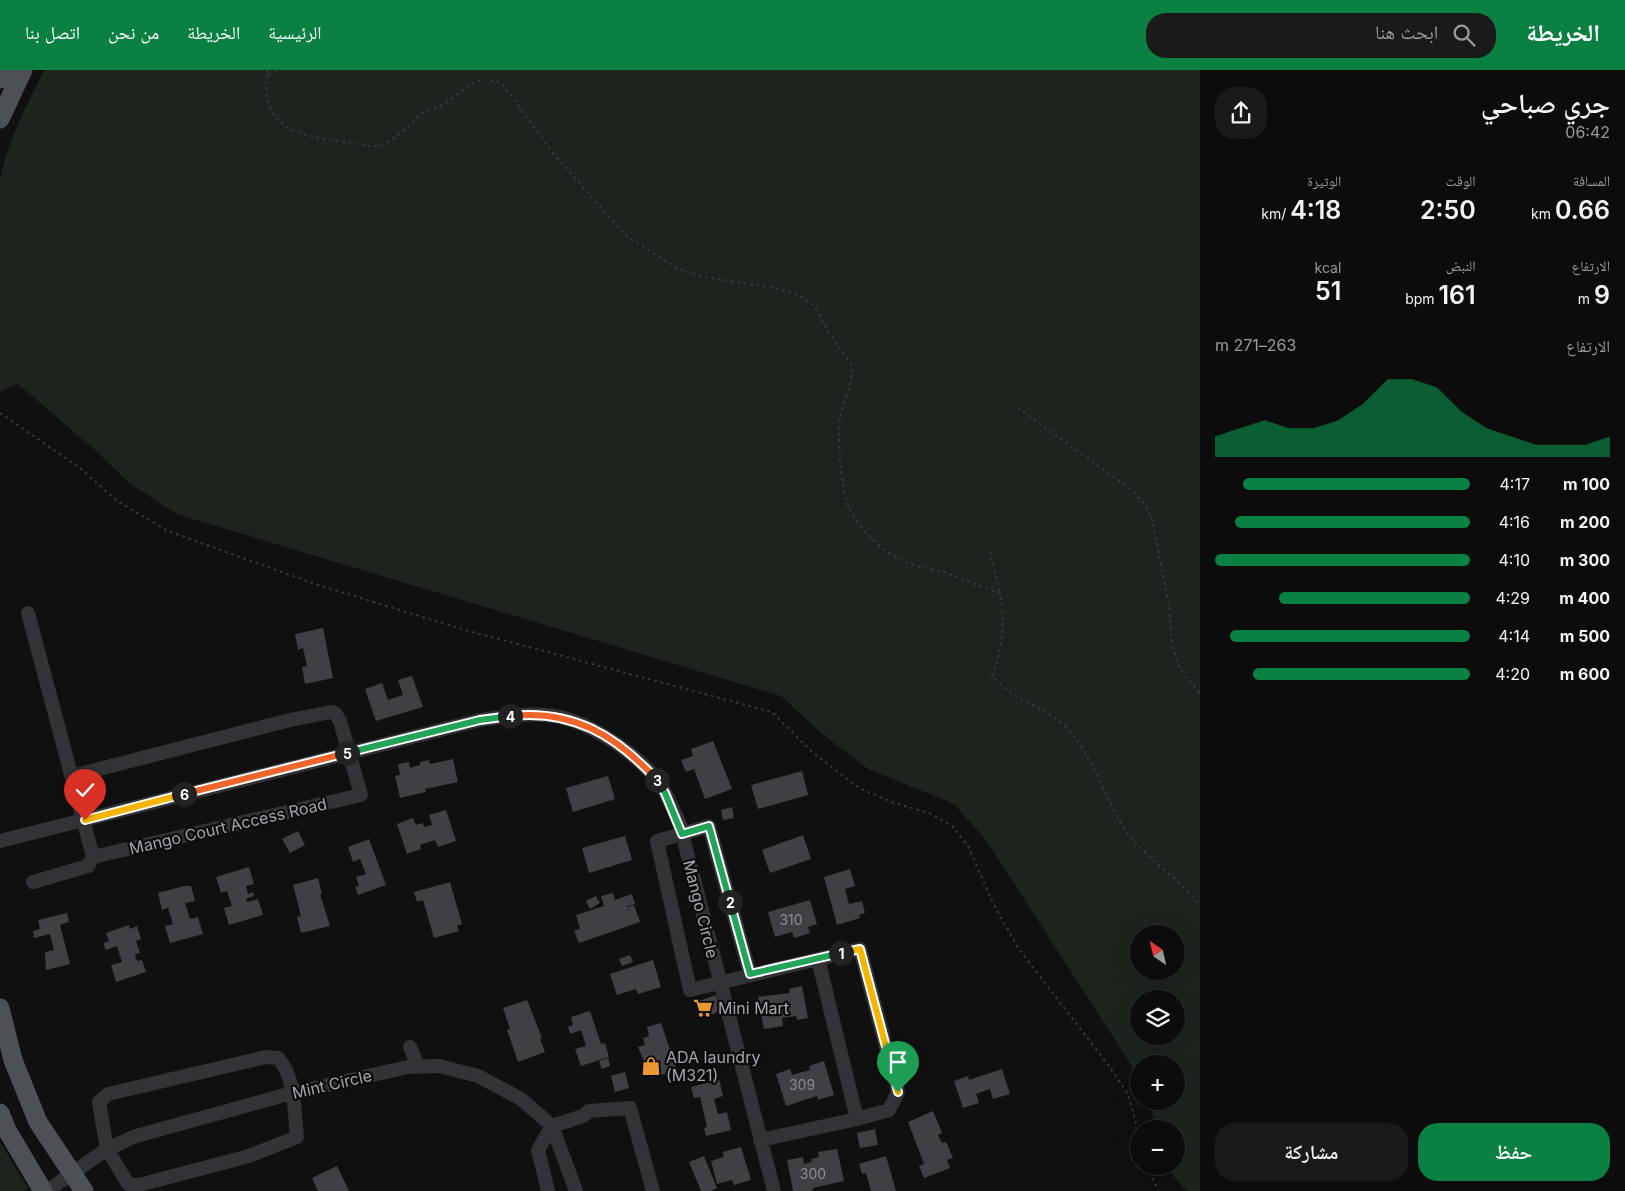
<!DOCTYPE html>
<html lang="ar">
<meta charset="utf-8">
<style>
body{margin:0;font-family:Inter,"Noto Naskh Arabic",sans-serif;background:#1a1a1b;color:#f1f3f6;direction:rtl;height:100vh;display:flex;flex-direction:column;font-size:19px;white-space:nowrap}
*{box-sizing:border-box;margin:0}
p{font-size:16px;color:#9a9b9d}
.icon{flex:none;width:28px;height:28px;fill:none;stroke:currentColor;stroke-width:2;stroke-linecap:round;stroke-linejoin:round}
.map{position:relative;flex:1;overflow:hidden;direction:ltr}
.sheet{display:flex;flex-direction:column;background:#0c0c0d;width:425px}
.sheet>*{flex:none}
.needle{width:32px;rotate:326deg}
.controls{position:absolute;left:1130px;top:855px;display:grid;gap:10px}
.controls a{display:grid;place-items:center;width:55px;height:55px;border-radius:50%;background:#0c0c0d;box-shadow:0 5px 20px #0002,0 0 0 1px #2c2c2e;font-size:25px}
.pin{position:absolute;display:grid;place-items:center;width:42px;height:42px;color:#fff;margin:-51px -21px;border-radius:50% 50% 50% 0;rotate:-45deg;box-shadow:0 0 5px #0007}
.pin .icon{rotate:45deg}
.km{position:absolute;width:25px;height:25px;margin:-12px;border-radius:50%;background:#222;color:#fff;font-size:14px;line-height:25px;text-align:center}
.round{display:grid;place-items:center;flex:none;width:52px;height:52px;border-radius:20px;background:#1a1a1b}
.headline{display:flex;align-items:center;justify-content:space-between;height:85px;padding:0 15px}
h1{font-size:28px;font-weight:600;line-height:38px}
.metrics{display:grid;grid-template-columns:repeat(3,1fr);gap:8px;height:85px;padding:5px 15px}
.metrics div{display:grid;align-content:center}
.metrics b{font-size:25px;font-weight:600}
.metrics small{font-size:14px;font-weight:400}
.metrics p{font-size:14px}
.chart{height:140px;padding:10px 15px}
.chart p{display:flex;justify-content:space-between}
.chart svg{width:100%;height:90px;margin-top:5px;fill:#0b8043;opacity:.7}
.primary-button{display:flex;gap:10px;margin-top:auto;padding:10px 15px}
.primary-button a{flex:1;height:58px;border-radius:20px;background:#0b8043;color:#fff;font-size:20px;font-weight:600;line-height:58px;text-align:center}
.primary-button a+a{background:#1a1a1b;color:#f1f3f6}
ul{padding:0 15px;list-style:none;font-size:16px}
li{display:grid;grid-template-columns:80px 60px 1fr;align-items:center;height:38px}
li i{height:12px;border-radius:6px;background:#0b8043}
header{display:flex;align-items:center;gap:30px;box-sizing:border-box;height:70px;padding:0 25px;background:#0b8043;color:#fff}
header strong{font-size:24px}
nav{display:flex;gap:28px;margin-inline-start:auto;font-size:18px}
.search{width:350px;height:45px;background:#1a1a1b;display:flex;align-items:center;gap:12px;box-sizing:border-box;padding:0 18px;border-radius:20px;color:#9a9b9d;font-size:19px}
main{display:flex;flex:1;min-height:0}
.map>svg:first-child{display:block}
</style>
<header>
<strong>الخريطة</strong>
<div class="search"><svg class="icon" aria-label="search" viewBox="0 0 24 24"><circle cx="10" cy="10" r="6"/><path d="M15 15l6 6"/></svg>ابحث هنا</div>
<nav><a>الرئيسية</a><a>الخريطة</a><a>من نحن</a><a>اتصل بنا</a></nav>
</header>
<main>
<section class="sheet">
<div class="headline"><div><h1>جري صباحي</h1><p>06:42</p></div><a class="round"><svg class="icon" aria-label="share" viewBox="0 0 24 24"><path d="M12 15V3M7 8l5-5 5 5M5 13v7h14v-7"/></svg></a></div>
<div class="metrics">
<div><p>المسافة</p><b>0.66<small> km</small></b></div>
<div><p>الوقت</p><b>2:50</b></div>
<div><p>الوتيرة</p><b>4:18<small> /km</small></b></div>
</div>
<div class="metrics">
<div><p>الارتفاع</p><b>9<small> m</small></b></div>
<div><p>النبض</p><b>161<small> bpm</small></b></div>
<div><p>kcal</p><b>51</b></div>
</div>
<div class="chart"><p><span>الارتفاع</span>263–271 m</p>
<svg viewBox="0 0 160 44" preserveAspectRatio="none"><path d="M0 44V34L10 30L20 26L30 30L40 30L50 26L60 18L70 6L80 6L90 10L100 22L110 30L120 34L130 38L140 38L150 38L160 34V44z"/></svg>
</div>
<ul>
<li><b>100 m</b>4:17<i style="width:89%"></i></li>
<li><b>200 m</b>4:16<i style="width:92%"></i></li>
<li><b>300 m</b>4:10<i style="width:100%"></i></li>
<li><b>400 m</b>4:29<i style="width:75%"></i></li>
<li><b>500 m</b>4:14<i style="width:94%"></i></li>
<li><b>600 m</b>4:20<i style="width:85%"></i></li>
</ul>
<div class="primary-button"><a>حفظ</a><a>مشاركة</a></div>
</section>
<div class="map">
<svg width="1200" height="1121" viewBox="0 0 1200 1121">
<rect width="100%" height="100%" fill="#101011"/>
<path fill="#1d241d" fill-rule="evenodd" d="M44,0H1200V1121H1187L1173,1106L1169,1096H1176V1059H1156L1149,1031H1176V994H1139V1007L986,770L954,734L868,699L821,663L781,626L176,444L129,413L95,380L18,314L0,321V110C7,71 27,35 44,0ZM1139,864H1176V901H1139ZM1139,929H1176V966H1139Z
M0,1072L28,1118L24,1121H0Z"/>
<path fill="#3f4044" d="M323,558L333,608L305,614L302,597L307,596L303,578L298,580L295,564Z
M412,606L423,637L376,651L365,619L382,613L388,630L403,625L398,610Z
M713,671L732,719L705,729L694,699L686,702L681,690L693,686L691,679Z
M453,689L458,712L425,719L426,722L400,728L395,706L400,705L398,694L409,692L410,698L420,695V692L429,690L430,694Z
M802,701L808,725L758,739L751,715Z
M608,706L615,729L573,742L566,718Z
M732,737L734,748L723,750L721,740Z
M446,740L456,771L438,777L435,770L420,775L421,779L407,784L397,754L413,748L416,755L423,753L424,757L432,755L429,745Z
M298,761L305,775L290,783L282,769Z
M803,765L811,789L770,803L762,780Z
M625,766L632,790L589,803L582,778Z
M369,769L386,815L358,825L355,817L359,816L356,807L366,804L360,789L353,792L348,777Z
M249,797L254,814L246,816L248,824L253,822L254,826L246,829L247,832L258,829L263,845L229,855L224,838L232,836L227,821L221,823L216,807Z
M850,799L855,816L845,819L849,834L862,831L865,843L859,845L860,848L837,855L824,807Z
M318,808L322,824H320L330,856L301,863L297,847L301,846L293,815Z
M450,812L462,854L457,856L459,861L434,868L423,830L417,832L414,822Z
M184,816H191L195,831L185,833L190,849L198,847L203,864L170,873L165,856L173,854L168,838L162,840L158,823Z
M613,823L615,830L632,824L635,834L628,836L627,835L630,846L628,837L634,835L640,852L579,873L574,861L580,859L576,845L604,836L601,826Z
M596,826L600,833L590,839L586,831Z
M810,830L817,854L808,857L810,863L794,868L792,862L775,867L768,842Z
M67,843L69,852L60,855L70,894L46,900L45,882L54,880L50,864L34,868L33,861L40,859L38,850Z
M129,855L130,859L137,856L141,869L136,871L140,883L135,884L137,891L142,890L146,902L116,912L111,895L122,892L117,876L106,880L103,873L109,871L106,863Z
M630,885L633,892L622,896L619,889Z
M653,890L661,917L638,924L636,919L617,925L610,904Z
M802,916L808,948L797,950L796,946L782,948L783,956L764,959L758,927L790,923L789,919Z
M716,925L721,941L704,947L699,931Z
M527,930L542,968L540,969L545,982L518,992L507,960L510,959L503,938Z
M590,941L601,974L605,973L609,987L581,996L575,979L586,976L581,960L570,964L568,957L573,955L571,947Z
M661,953L677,1000L651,1008L638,977L645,975L643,968L649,966L647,957Z
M608,988L610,996L602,999L599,991Z
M824,991L834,1025L818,1030L817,1026L786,1036L776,1004L790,999L792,1005L810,1000L809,996Z
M1002,999L1010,1024L993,1029L990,1019L976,1024L979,1033L963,1038L954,1011L968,1006L969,1010Z
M625,1002L629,1018L615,1022L611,1006Z
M719,1010L723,1026L714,1029L718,1044L727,1042L731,1060L706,1066L704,1058L707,1057L700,1027L694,1028L691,1017Z
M933,1041L942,1063L938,1065L942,1073L946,1072L953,1088L947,1090L950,1098L924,1108L919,1096L924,1094L908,1052Z
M875,1059L878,1075L860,1078L857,1063Z
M741,1077L751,1110L734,1115L732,1110L717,1114L711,1091L724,1087L723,1082Z
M837,1079L844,1111L813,1118V1120L810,1121H793L787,1090L803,1087L804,1094L812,1092L811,1089L819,1087L818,1082Z
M704,1086L717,1118L711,1121H701L689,1092Z
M886,1086L896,1121H871L866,1103L862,1104L859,1094Z
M337,1096L349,1121H318L312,1108Z"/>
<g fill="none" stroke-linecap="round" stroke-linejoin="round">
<path stroke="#373a3d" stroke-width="2" stroke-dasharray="2.5 4" stroke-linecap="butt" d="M267,0V5L279,0
M267,5C259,74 323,65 372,77C395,73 405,57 423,43C429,39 437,38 444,34C467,20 472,3 502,13L552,82L625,165L678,199L705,207L776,218L799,225L812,234L818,242L827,260L852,296C853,318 840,334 839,355C838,377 841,417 849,438C858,458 883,482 903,491C914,497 936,499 950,504C967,511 983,518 1000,523C1006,553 1002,578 992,607C999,612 1005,619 1012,624C1030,635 1052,643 1067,658C1089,679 1107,733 1126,761C1146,790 1180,807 1200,837
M1018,338L1132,420L1145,434L1152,449L1170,541L1171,566L1177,593L1185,606L1200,623
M0,343L80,398L117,431L168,461L315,514L465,560L772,642L811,681L859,718L894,733L929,743L952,756L968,776L992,831L1018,878L1109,996L1128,1024L1139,1065
M990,481L1000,523
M1148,1096L1158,1121"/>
<path stroke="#313336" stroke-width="14" d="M28,543L93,787L361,725L340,651L335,643L331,642L290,650L72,706
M0,771L480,650C502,647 524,643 546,645C583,647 634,681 657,710C667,723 673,739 680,755L774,1121
M33,812L88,796L93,787
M750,904L709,756L657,771L690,920L818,889
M410,977L418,996
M266,987L278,988C296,1008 294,1042 297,1067L249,1086L139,1115L128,1114L107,1079L99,1032L108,1024Z
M760,1070L857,1049L889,1040L898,1022L860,879L818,889L857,1049
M47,1121L107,1079L136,1066L292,1023L408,997L439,996L478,1006L521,1029L552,1056L576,1121
M548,1121L538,1080L552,1056L583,1046L589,1041L630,1038L653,1121"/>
<path stroke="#4d5055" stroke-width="19" d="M0,9L4,0
M0,49L23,0
M0,938L13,990L38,1052L84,1121
M0,1043L7,1060L43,1121"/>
</g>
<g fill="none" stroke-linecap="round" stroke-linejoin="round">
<g stroke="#fff" stroke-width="10">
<path id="split-1" d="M841,883L860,879L898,1022"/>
</g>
<g stroke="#fff" stroke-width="10">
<path id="split-2" d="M730,832L750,904L841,883"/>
</g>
<g stroke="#fff" stroke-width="10">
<path id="split-3" d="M657,710L665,723L682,764L709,756L730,832"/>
</g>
<g stroke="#fff" stroke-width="10">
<path id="split-4" d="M510,646C572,639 616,665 657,710"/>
</g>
<g stroke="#fff" stroke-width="10">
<path id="split-5" d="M347,683L480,650L510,646"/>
</g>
<g stroke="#fff" stroke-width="10">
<path id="split-6" d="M184,724L347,683"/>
</g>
<g stroke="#fff" stroke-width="10">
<path id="split-7" d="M85,750L184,724"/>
</g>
<use href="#split-1" stroke="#f5b400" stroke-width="6"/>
<use href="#split-2" stroke="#22a559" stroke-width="6"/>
<use href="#split-3" stroke="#22a559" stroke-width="6"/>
<use href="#split-4" stroke="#f0652b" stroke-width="6"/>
<use href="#split-5" stroke="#22a559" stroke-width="6"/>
<use href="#split-6" stroke="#f0652b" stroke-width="6"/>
<use href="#split-7" stroke="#f5b400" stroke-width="6"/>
</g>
<defs>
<g id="supermarket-bare" transform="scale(1.5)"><path d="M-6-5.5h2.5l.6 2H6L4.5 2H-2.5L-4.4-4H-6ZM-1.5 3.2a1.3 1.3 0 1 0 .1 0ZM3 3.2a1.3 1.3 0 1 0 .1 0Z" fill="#e89732" stroke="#0b0b0c" stroke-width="2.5" paint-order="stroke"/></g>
<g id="shop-bare" transform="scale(1.5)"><path d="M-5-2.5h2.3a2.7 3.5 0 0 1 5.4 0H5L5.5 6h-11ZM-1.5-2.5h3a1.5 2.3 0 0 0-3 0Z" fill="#e89732" stroke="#0b0b0c" stroke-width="2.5" paint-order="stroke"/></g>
</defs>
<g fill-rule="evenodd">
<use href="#supermarket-bare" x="703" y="938"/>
<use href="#shop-bare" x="651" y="996"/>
</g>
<g text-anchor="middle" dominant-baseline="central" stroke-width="4.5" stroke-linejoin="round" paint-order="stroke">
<g font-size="14" fill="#898e96">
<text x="791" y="849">310</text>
<text x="802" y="1014">309</text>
<text x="813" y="1103">300</text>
</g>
<g font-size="16" fill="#a2a8b1" stroke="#0b0b0c">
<text transform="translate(228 756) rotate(-13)">Mango Court Access Road</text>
<text transform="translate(701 839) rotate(76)">Mango Circle</text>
<text transform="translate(332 1014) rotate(-13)">Mint Circle</text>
</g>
<g font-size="16" fill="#a2a8b1" stroke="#0b0b0c" text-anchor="start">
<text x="718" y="938">Mini Mart</text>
<text x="666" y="987">ADA laundry<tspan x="666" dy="18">(M321)</tspan></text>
</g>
</g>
</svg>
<div class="controls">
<a><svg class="needle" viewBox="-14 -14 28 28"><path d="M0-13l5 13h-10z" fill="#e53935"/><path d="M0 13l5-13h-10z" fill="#9a9b9d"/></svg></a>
<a><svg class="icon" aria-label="layers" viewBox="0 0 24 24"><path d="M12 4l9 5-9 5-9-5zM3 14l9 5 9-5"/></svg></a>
<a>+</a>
<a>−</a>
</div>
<div class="pin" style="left:898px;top:1022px;background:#1e9e55"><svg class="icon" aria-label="arrive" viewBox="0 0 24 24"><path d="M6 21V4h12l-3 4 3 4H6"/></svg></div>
<div class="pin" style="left:85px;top:750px;background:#d93025"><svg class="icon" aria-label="check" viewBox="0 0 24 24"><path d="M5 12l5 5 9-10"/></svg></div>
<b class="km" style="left:841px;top:883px">1</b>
<b class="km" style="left:730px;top:832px">2</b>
<b class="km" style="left:657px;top:710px">3</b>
<b class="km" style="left:510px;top:646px">4</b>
<b class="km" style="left:347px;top:683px">5</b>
<b class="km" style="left:184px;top:724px">6</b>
</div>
</main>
